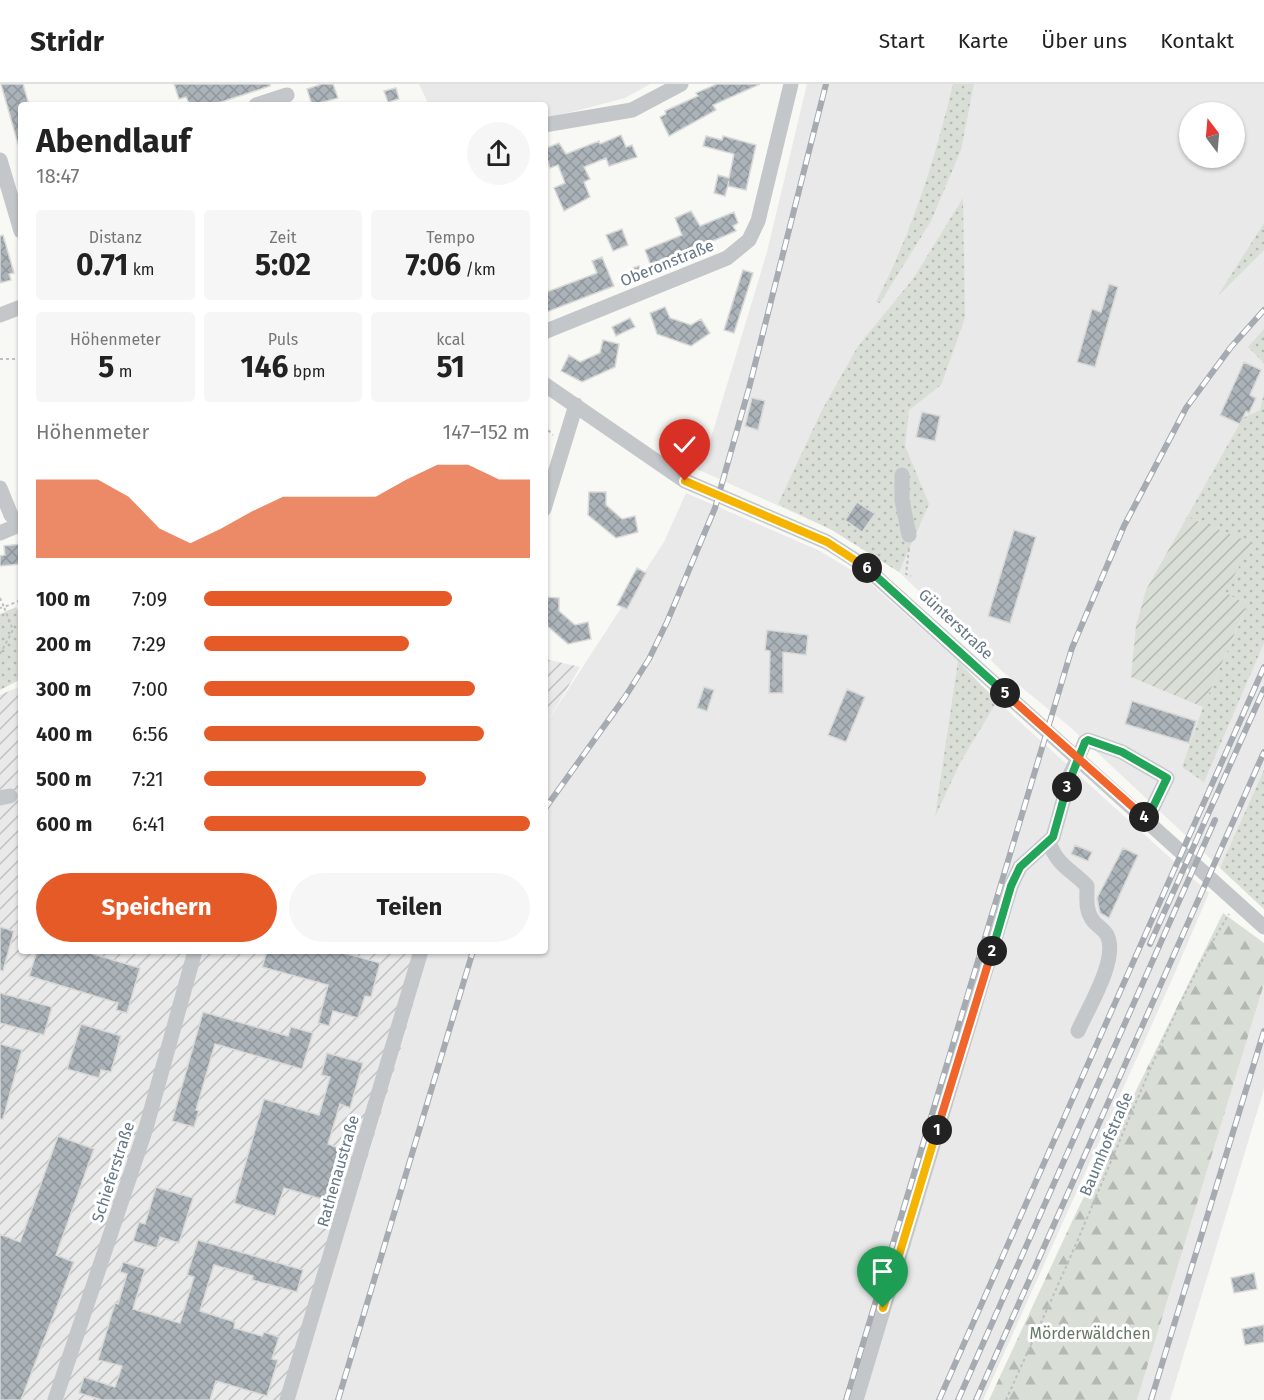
<!DOCTYPE html>
<html lang="de">
<meta charset="utf-8">
<style>
body{margin:0;font-family:"Fira Sans",sans-serif;background:#f6f6f6;color:#222;height:100vh;display:flex;flex-direction:column;font-size:22px;white-space:nowrap}
*{box-sizing:border-box;margin:0}
p{font-size:20px;color:#767676}
.icon{flex:none;width:33px;height:33px;fill:none;stroke:currentColor;stroke-width:2;stroke-linecap:round;stroke-linejoin:round}
.map{position:relative;flex:1;overflow:hidden}
.details{position:absolute;left:18px;top:18px;width:530px;height:852px;display:flex;flex-direction:column;background:#fff;border-radius:6px;box-shadow:0 2px 4px #0004}
.details>*{flex:none}
.needle{width:39px;rotate:344deg}
.controls{position:absolute;left:1179px;top:18px;display:grid;gap:12px}
.controls a{display:grid;place-items:center;width:66px;height:66px;border-radius:50%;background:#fff;box-shadow:0 2px 4px #0004;font-size:30px}
.pin{position:absolute;display:grid;place-items:center;width:51px;height:51px;color:#fff;margin:-62px -26px;border-radius:50% 50% 50% 0;rotate:-45deg;box-shadow:0 0 6px #0007}
.pin .icon{rotate:45deg}
.km{position:absolute;width:30px;height:30px;margin:-15px;border-radius:50%;background:#222;color:#fff;font-size:16px;line-height:30px;text-align:center}
.round{display:grid;place-items:center;flex:none;width:63px;height:63px;border-radius:32px;background:#f6f6f6}
.headline{display:flex;align-items:center;justify-content:space-between;height:102px;padding:0 18px}
h1{font-size:33px;font-weight:700;line-height:45px}
.stats{display:grid;grid-template-columns:repeat(3,1fr);gap:9px;height:102px;padding:6px 18px}
.stats div{display:grid;align-content:center;border-radius:6px;background:#f6f6f6;text-align:center}
.stats b{font-size:30px;font-weight:700}
.stats small{font-size:16px;font-weight:400}
.stats p{font-size:16px}
.chart{height:168px;padding:12px 18px}
.chart p{display:flex;justify-content:space-between}
.chart svg{width:100%;height:108px;margin-top:6px;fill:#e55a27;opacity:.7}
.button{display:flex;gap:12px;margin-top:auto;padding:12px 18px}
.button a{flex:1;height:69px;border-radius:36px;background:#e55a27;color:#fff;font-size:24px;font-weight:700;line-height:69px;text-align:center}
.button a+a{background:#f6f6f6;color:#222}
ul{padding:0 18px;list-style:none;font-size:20px}
li{display:grid;grid-template-columns:96px 72px 1fr;align-items:center;height:45px}
li i{height:15px;border-radius:8px;background:#e55a27}
header{display:flex;align-items:center;gap:36px;box-sizing:border-box;height:84px;padding:0 30px;background:#fff;border-bottom:2px solid #e0e0e0}
header strong{font-size:28px}
nav{display:flex;gap:33px;margin-inline-start:auto;font-size:21px}
.map>svg:first-child{display:block}
</style>
<header>
<strong>Stridr</strong>
<nav><a>Start</a><a>Karte</a><a>Über uns</a><a>Kontakt</a></nav>
</header>
<div class="map">
<svg width="1264" height="1316" viewBox="0 0 1264 1316">
<defs>
<pattern id="industrial-furrows" width="10" height="10" patternUnits="userSpaceOnUse" patternTransform="scale(1.5)"><rect width="10" height="10" fill="#e8e9e8"/><path d="M-1 1l2-2M0 10L10 0M9 11l2-2" fill="none" stroke="#c0c2c2"/></pattern>
<pattern id="grass-dots" width="8" height="8" patternUnits="userSpaceOnUse" patternTransform="scale(1.5)"><rect width="8" height="8" fill="#d9dfd6"/><path d="M2 2h.1M6 6h.1" fill="none" stroke="#b4bab3" stroke-width="1.8" stroke-linecap="round"/></pattern>
<pattern id="forest-firs" width="22" height="20" patternUnits="userSpaceOnUse" patternTransform="scale(1.5)"><rect width="22" height="20" fill="#d9dfd6"/><path d="M5 1l3.5 6h-7zM16 11l3.5 6h-7z" fill="#b4bab3"/></pattern>
<pattern id="garden-furrows" width="10" height="10" patternUnits="userSpaceOnUse" patternTransform="scale(1.5)"><rect width="10" height="10" fill="#d9dfd6"/><path d="M-1 1l2-2M0 10L10 0M9 11l2-2" fill="none" stroke="#b4bab3"/></pattern>
<pattern id="building-cross-hatch" width="8" height="8" patternUnits="userSpaceOnUse" patternTransform="scale(1.5)"><rect width="8" height="8" fill="#abb3b9"/><path d="M0 0l8 8M0 8l8-8" fill="none" stroke="#8f969c"/></pattern>
</defs>
<rect width="100%" height="100%" fill="#f8f8f5"/>
<path fill="#e8e9e8" fill-rule="evenodd" d="M419,0H650L625,14L545,35L544,21H429Z
M807,0H1264V825L1069,642L1003,588L899,488L832,446L697,385L711,354L767,168ZM1190,28H1234V74H1190Z
M686,409L818,466L863,493L958,577L997,617L1209,809L1170,900L983,1316H293L399,971L428,867H544L545,641L664,458Z
M1264,900V1005L1170,1316H1137Z"/>
<path fill="url(#industrial-furrows)" d="M545,575L580,583L545,641L544,575Z
M21,602V867H428L399,971L293,1316H0V611Z"/>
<path fill="url(#grass-dots)" d="M953,0H974L961,66L931,137L880,219L876,218C913,145 934,79 953,0Z
M963,114L965,234L941,301L909,326L905,362L929,420L899,488L832,446L778,420L822,326L858,262L913,195Z
M1264,139V166L1217,213Z
M1264,245V279L1248,263Z
M1264,309V559L1204,698L1182,683L1203,623L1247,522L1224,508L1251,460L1187,433L1243,334L1260,326Z
M16,523L21,534V595L0,606V530Z
M958,577L997,617L960,679L935,733Z
M1264,686V825L1220,784Z"/>
<path fill="url(#forest-firs)" d="M1223,829L1264,859V900L1137,1316H989L1076,1129Z"/>
<path fill="url(#garden-furrows)" d="M1187,433L1252,459L1225,508L1247,521L1203,623L1131,593L1136,542L1146,506Z"/>
<path fill="url(#building-cross-hatch)" stroke="#d9d9d7" stroke-width="1.5" d="M1,0H23L29,21H21V60H18Z
M174,0H270V2L212,21H190L186,13L179,15Z
M322,0H333L338,14L312,21L307,5Z
M717,0H760L713,21L716,26L669,52L660,33L666,30L665,27L698,12L696,9Z
M396,4L399,15L388,18L384,7Z
M621,51L626,63L632,61L637,73L609,82L606,74L584,83L590,95L584,98L590,113L564,127L554,104L565,99L558,81L550,84L544,65L559,59L566,70L599,57L600,60Z
M706,52L722,56L723,52L756,61L746,106L728,102L729,97L725,112L714,109L718,91L729,94L734,70L703,62Z
M691,127L700,142L734,128L738,139L733,142L736,147L708,159L710,164L684,174L682,169L651,182L645,166L682,151L675,134Z
M622,145L628,161L613,167L606,151Z
M3,151L14,189L9,190L11,196L0,199V152Z
M602,173L614,202L544,229V209L597,189L592,177Z
M639,182L643,190L634,194L630,185Z
M743,186L753,189L734,249L724,246Z
M1109,200L1118,203L1095,283L1077,278L1092,225L1101,228Z
M665,223L670,234L691,241L701,235L710,249L691,262L657,250L650,229Z
M630,234L635,243L616,252L612,243Z
M603,256L619,260L615,283L582,298L561,287L569,271L580,278L600,269Z
M1244,278L1261,286L1250,311L1256,314L1249,329L1246,327L1240,340L1220,331Z
M752,314L765,317L758,346L745,342Z
M922,328L940,332L935,357L916,353Z
M589,408H606V421L622,435L635,432L638,448L616,454L588,431Z
M857,418L875,430L862,448L845,436Z
M1014,446L1036,453L1010,539L988,532Z
M21,460V480L0,482V472L5,471L4,462Z
M637,484L646,489L627,525L617,521Z
M544,513L559,514V527L575,541L588,538L591,555L568,560L544,539Z
M767,546L808,551L806,571L783,568V609H769L770,567L765,566Z
M704,603L714,606L707,627L697,624Z
M847,605L865,613L846,658L828,651Z
M1132,617L1196,637L1189,659L1125,640Z
M1075,761L1092,768L1088,777L1071,770Z
M1123,764L1138,771L1109,834L1100,829L1097,814Z
M0,843L14,847L3,887L0,886Z
M37,867H83L140,884L127,929L116,926L118,919L29,892Z
M267,867H337L380,879L371,913L365,912L358,934L333,927L329,942L318,939L328,901L262,883Z
M0,909L52,923L44,951L0,939Z
M203,928L288,952L291,943L313,949L302,985L215,960L196,1026L199,1027L194,1043L172,1037Z
M81,940L121,952L111,988L101,986L99,994L67,985Z
M0,960L22,966L3,1035H0Z
M327,969L363,979L350,1024L340,1020L328,1060L339,1064L325,1116L284,1104L275,1132L234,1119L264,1015L319,1031L330,993L321,991Z
M58,1052L94,1065L56,1171L74,1178L21,1316H0V1150L20,1158Z
M156,1103L193,1114L179,1159L160,1153L157,1164L133,1157L139,1138L145,1140Z
M198,1156L303,1186L297,1208L252,1196L253,1192L214,1181L200,1227L235,1238L234,1244L262,1252L264,1248L279,1253L272,1275L278,1276L267,1312L216,1297L210,1316H102L79,1309L84,1293L115,1303L122,1282L98,1276L115,1219L118,1220L127,1190L120,1188L123,1178L145,1185L133,1225L180,1239L194,1193L187,1191Z
M1254,1189L1257,1205L1234,1209L1231,1194Z
M1264,1241V1258L1245,1261L1242,1245Z"/>
<g fill="none" stroke-linecap="round" stroke-linejoin="round">
<path stroke="#bdbfc2" stroke-width="2" stroke-dasharray="3 3" stroke-linecap="butt" d="M0,275H21
M544,342L553,351
M909,465L906,490L911,492
M0,514L4,523L0,524
M0,570L13,546L4,523L21,516
M1006,1316C1036,1249 1067,1183 1095,1115C1136,1020 1174,919 1229,830"/>
<path stroke="#c3c7ca" stroke-width="15" d="M256,21L287,11
M544,41L632,26L681,0
M0,76L21,147
M0,231L21,223
M544,248L727,174L749,156L758,137L791,0
M544,300L685,397L827,458L863,481L1264,843
M902,391V416L909,451
M0,404L11,431L21,441
M544,425L576,321
M0,449L19,441
M1085,658L1088,656L1122,668L1167,694L1153,723L1144,733
M0,714L10,712
M1049,758C1058,783 1071,785 1087,802C1087,815 1085,827 1094,838C1098,842 1104,846 1107,851C1119,875 1088,924 1078,947
M55,1316L146,1044L195,867
M287,1316L421,867
M856,1316L1011,802L1020,783L1053,753L1071,689"/>
<g stroke="#a5abb1" stroke-width="6">
<path id="rail" d="M544,726L625,613L649,575L667,538L715,424L749,304L826,0
M1150,860L1264,605
M338,1316L473,867
M846,1316L1072,564L1124,442L1186,324L1231,263L1264,226
M939,1316L1264,583
M958,1316L1215,736
M976,1316L1264,668
M1151,1316L1264,947"/>
</g>
<use href="#rail" stroke="#fff" stroke-width="4" stroke-dasharray="11" stroke-linecap="butt"/>
<path stroke="#c3c7ca" stroke-width="15" d="M1071,689L1085,658"/>
</g>
<g fill="none" stroke-linecap="round" stroke-linejoin="round">
<g stroke="#fff" stroke-width="12">
<path id="split-1" d="M883,1224L937,1046"/>
</g>
<g stroke="#fff" stroke-width="12">
<path id="split-2" d="M937,1046L992,867"/>
</g>
<g stroke="#fff" stroke-width="12">
<path id="split-3" d="M992,867L1011,802L1020,783L1053,753L1067,703"/>
</g>
<g stroke="#fff" stroke-width="12">
<path id="split-4" d="M1067,703L1085,658L1088,656L1122,668L1167,694L1153,723L1144,733"/>
</g>
<g stroke="#fff" stroke-width="12">
<path id="split-5" d="M1005,609L1144,733"/>
</g>
<g stroke="#fff" stroke-width="12">
<path id="split-6" d="M867,484L1005,609"/>
</g>
<g stroke="#fff" stroke-width="12">
<path id="split-7" d="M685,397L827,458L867,484"/>
</g>
<use href="#split-1" stroke="#f5b400" stroke-width="8"/>
<use href="#split-2" stroke="#f0652b" stroke-width="8"/>
<use href="#split-3" stroke="#22a559" stroke-width="8"/>
<use href="#split-4" stroke="#22a559" stroke-width="8"/>
<use href="#split-5" stroke="#f0652b" stroke-width="8"/>
<use href="#split-6" stroke="#22a559" stroke-width="8"/>
<use href="#split-7" stroke="#f5b400" stroke-width="8"/>
</g>
<g text-anchor="middle" dominant-baseline="central" stroke-width="6" stroke-linejoin="round" paint-order="stroke">
<g font-size="16" fill="#667786" stroke="#fff">
<text transform="translate(667 179) rotate(-22)">Oberonstraße</text>
<text transform="translate(956 540) rotate(43)">Günterstraße</text>
<text transform="translate(1106 1060) rotate(-67)">Baumhofstraße</text>
<text transform="translate(338 1087) rotate(-74)">Rathenaustraße</text>
<text transform="translate(113 1088) rotate(-72)">Schieferstraße</text>
</g>
<g font-size="16" fill="#657861" stroke="#fff">
<text x="1090" y="1249">Mörderwäldchen</text>
</g>
</g>
</svg>
<div class="controls">
<a><svg class="needle" viewBox="-14 -14 28 28"><path d="M0-13l5 13h-10z" fill="#e53935"/><path d="M0 13l5-13h-10z" fill="#767676"/></svg></a>
</div>
<div class="pin" style="left:883px;top:1224px;background:#1e9e55"><svg class="icon" aria-label="arrive" viewBox="0 0 24 24"><path d="M6 21V4h12l-3 4 3 4H6"/></svg></div>
<div class="pin" style="left:685px;top:397px;background:#d93025"><svg class="icon" aria-label="check" viewBox="0 0 24 24"><path d="M5 12l5 5 9-10"/></svg></div>
<b class="km" style="left:937px;top:1046px">1</b>
<b class="km" style="left:992px;top:867px">2</b>
<b class="km" style="left:1067px;top:703px">3</b>
<b class="km" style="left:1144px;top:733px">4</b>
<b class="km" style="left:1005px;top:609px">5</b>
<b class="km" style="left:867px;top:484px">6</b>
<section class="details">
<div class="headline"><div><h1>Abendlauf</h1><p>18:47</p></div><a class="round"><svg class="icon" aria-label="share" viewBox="0 0 24 24"><path d="M12 15V3M7 8l5-5 5 5M5 13v7h14v-7"/></svg></a></div>
<div class="stats">
<div><p>Distanz</p><b>0.71<small> km</small></b></div>
<div><p>Zeit</p><b>5:02</b></div>
<div><p>Tempo</p><b>7:06<small> /km</small></b></div>
</div>
<div class="stats">
<div><p>Höhenmeter</p><b>5<small> m</small></b></div>
<div><p>Puls</p><b>146<small> bpm</small></b></div>
<div><p>kcal</p><b>51</b></div>
</div>
<div class="chart"><p><span>Höhenmeter</span>147–152 m</p>
<svg viewBox="0 0 160 44" preserveAspectRatio="none"><path d="M0 44V12L10 12L20 12L30 19L40 32L50 38L60 32L70 25L80 19L90 19L100 19L110 19L120 12L130 6L140 6L150 12L160 12V44z"/></svg>
</div>
<ul>
<li><b>100 m</b>7:09<i style="width:76%"></i></li>
<li><b>200 m</b>7:29<i style="width:63%"></i></li>
<li><b>300 m</b>7:00<i style="width:83%"></i></li>
<li><b>400 m</b>6:56<i style="width:86%"></i></li>
<li><b>500 m</b>7:21<i style="width:68%"></i></li>
<li><b>600 m</b>6:41<i style="width:100%"></i></li>
</ul>
<div class="button"><a>Speichern</a><a>Teilen</a></div>
</section>
</div>
